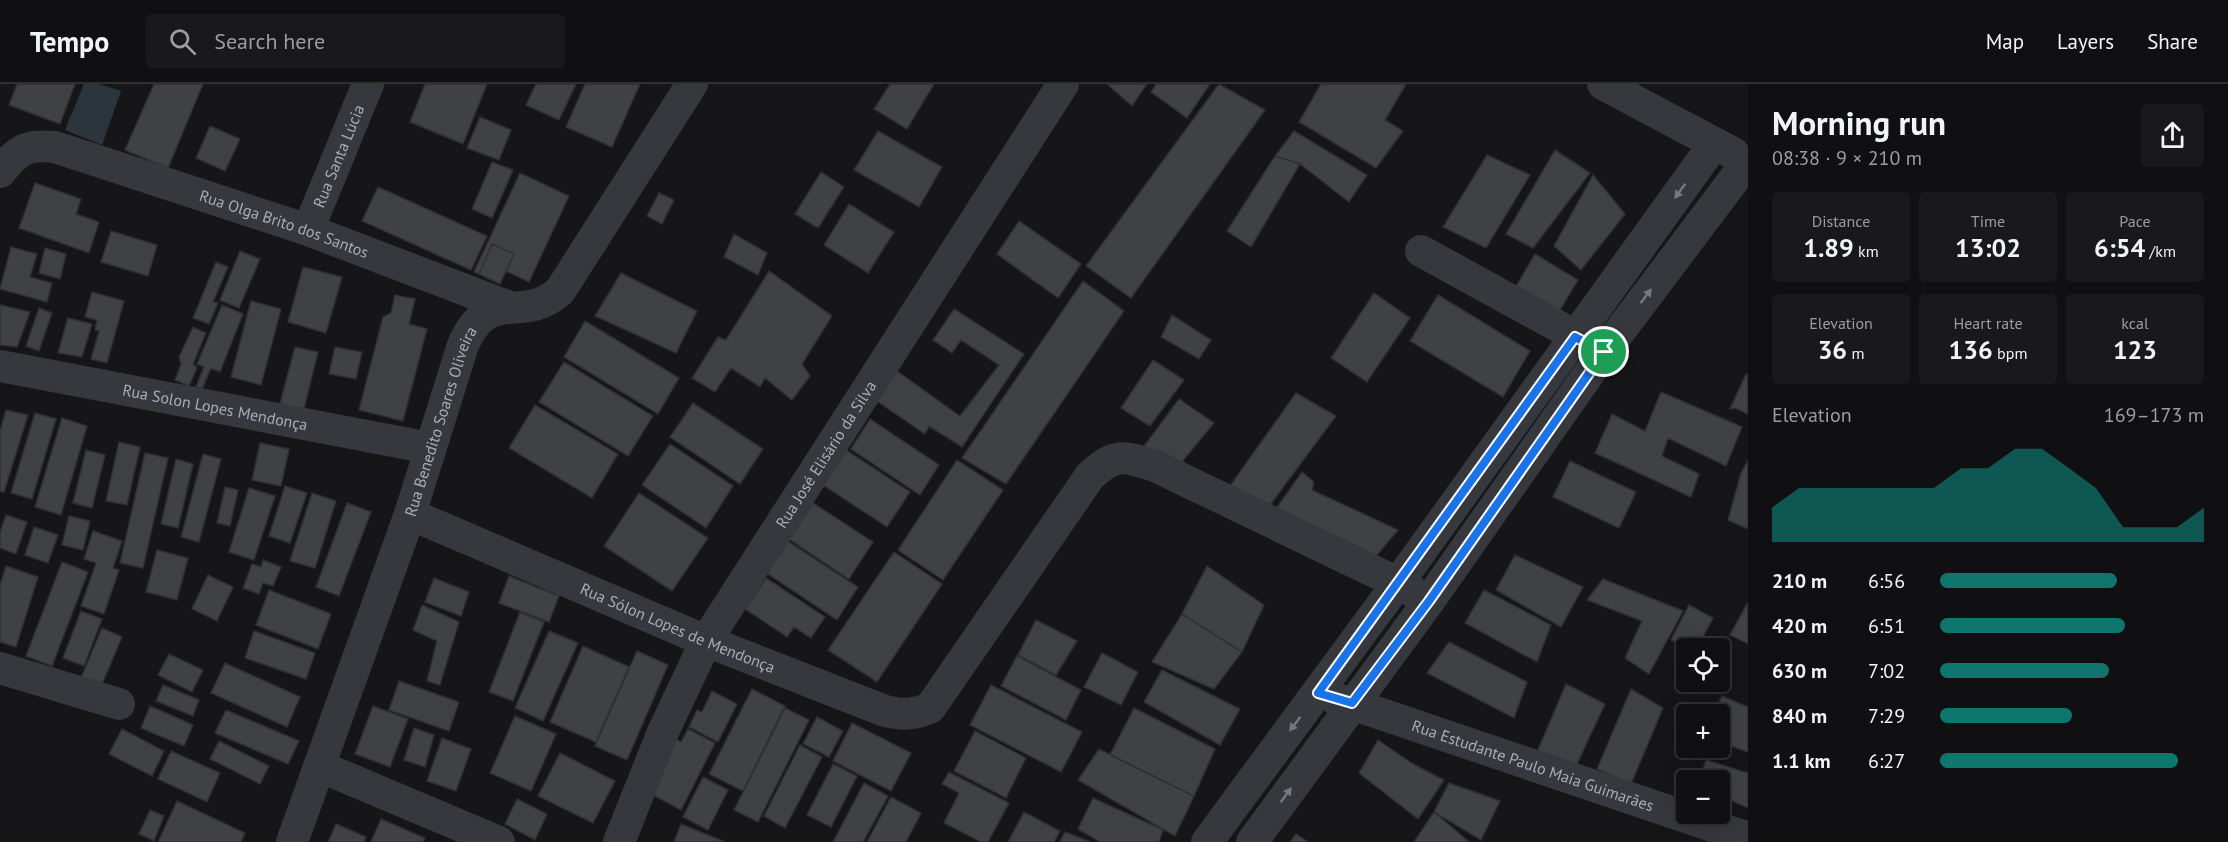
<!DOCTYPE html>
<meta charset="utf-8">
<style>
body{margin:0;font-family:"PT Sans",sans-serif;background:#19191b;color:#f1f3f6;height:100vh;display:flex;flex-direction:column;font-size:22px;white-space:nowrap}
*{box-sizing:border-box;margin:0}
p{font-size:20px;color:#9c9d9f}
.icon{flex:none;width:33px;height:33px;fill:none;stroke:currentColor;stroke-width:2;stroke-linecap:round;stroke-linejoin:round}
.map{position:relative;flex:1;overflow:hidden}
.side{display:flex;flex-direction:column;background:#101012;width:480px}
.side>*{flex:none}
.tools{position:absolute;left:1676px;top:554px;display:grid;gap:12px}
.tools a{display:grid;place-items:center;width:54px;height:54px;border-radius:6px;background:#101012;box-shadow:0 6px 24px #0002,0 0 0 2px #303032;font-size:30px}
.pin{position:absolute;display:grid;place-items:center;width:51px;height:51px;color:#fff;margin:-26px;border:3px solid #fff;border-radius:50%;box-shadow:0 2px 6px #0007}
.round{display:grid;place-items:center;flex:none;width:63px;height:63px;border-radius:6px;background:#19191b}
.head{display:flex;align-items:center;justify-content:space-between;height:102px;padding:0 24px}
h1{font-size:33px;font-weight:800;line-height:45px}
.metrics{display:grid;grid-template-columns:repeat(3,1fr);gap:9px;height:102px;padding:6px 24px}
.metrics div{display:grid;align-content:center;border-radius:6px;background:#19191b;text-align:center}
.metrics b{font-size:26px;font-weight:800}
.metrics small{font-size:16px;font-weight:400}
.metrics p{font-size:16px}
.chart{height:168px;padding:12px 24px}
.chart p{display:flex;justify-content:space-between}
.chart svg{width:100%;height:108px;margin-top:6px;fill:#0f766e;opacity:.7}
ul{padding:0 24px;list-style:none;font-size:20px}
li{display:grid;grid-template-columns:96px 72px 1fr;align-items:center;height:45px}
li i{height:15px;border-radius:8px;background:#0f766e}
header{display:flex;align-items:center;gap:36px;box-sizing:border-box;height:84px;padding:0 30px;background:#101012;border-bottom:2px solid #303032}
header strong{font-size:28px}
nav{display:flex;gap:33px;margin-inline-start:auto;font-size:21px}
.search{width:420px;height:54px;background:#19191b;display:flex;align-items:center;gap:15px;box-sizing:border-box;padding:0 21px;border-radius:6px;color:#9c9d9f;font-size:22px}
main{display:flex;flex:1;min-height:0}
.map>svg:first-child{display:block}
</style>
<header>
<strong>Tempo</strong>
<div class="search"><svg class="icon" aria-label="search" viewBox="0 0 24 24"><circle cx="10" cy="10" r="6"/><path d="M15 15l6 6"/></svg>Search here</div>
<nav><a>Map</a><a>Layers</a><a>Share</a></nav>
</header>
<main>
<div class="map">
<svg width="1748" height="758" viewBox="0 0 1748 758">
<rect width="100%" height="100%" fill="#161618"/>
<path fill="#2c353c" d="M84,0H99L121,7L102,61L65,46Z"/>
<path fill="#404145" stroke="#303034" stroke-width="1.5" d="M17,0H75L60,40L9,21Z
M154,0H203L168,84L125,66Z
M425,0H487L463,60L410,38Z
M536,0H576L559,36L526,21Z
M585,0H640L612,63L566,43Z
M890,0H934L907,45L874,25Z
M1107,0H1147L1132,22Z
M1156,0H1210L1187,34L1151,8Z
M1219,0L1265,26L1131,214L1086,182Z
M1321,0H1406L1385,36L1403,47L1376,84L1299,38Z
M480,33L511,46L499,76L467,64Z
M210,42L240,55L225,87L196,74Z
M878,47L942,83L919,123L854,86Z
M1294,47L1367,91L1349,118L1300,80L1275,72Z
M1555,66L1590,89L1533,164L1506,150Z
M1487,71L1530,91L1486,164L1443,143Z
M1275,72L1300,80L1251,163L1227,147Z
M492,78L513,86L492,134L472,125Z
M821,88L844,103L818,144L795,130Z
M520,89L569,112L529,198L506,187L500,200L474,188Z
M1593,91L1625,130L1581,186L1554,162Z
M35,99L81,115L76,130L99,138L89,169L19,144Z
M378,103L487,152L471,186L362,137Z
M659,109L674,116L662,140L647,132Z
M849,120L894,148L868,189L824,161Z
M1019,137L1081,180L1058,214L997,170Z
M111,147L157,161L148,192L101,178Z
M734,150L767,169L758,191L724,173Z
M492,160L514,170L500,200L479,190Z
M11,163L37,170L30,193L52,199L47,218L0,205Z
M45,164L66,170L60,195L39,189Z
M240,167L260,175L239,224L220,216Z
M1535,170L1578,196L1554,236L1511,211Z
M216,178L228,183L213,218L218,219L209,240L193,234Z
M303,183L342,193L326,249L288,238Z
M769,187L832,232L802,280L810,292L792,316L765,294L760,303L731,284L715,308L692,294L718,253L726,256Z
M621,189L697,227L676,269L595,232Z
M1083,197L1124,227L1006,400L962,374Z
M92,208L124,217L107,279L91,275L99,247L95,246L97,236L85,233Z
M1374,209L1410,234L1367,298L1331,274Z
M395,211L415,215L409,240L427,245L403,337L359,326L383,233L391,229Z
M1438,211L1530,267L1503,313L1410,257Z
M251,217L281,225L261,301L231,293Z
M0,221L30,228L17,263L0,261Z
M222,221L243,230L220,288L211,284L202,305L196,303L204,283L197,280Z
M39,224L52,229L39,267L26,262Z
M954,225L1024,270L962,363L929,342L925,350L874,315L894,285L960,332L999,281L961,256L952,269L933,256Z
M1172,231L1211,256L1199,275L1161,253Z
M68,234L92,240L82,273L58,269Z
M585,237L679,294L658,330L564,273Z
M193,243L206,249L193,280L197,284L189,302L175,296L181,280L179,273Z
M295,263L318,268L303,329L279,323Z
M335,263L362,268L356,295L329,290Z
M1153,276L1184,296L1150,342L1121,324Z
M564,278L653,332L628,372L539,318Z
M1746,290L1748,291V330L1735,324L1730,325Z
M1661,308L1742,343L1726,382L1668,354L1662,372L1699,390L1691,413L1595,369L1612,330L1645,347Z
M1296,309L1336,332L1270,421L1230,402Z
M1179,315L1214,339L1172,390L1139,369Z
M693,319L763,365L740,400L670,353Z
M535,321L618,370L592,414L509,364Z
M6,326L28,331L4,408L0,407V347Z
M35,329L56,335L32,415L11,409Z
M62,334L87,342L61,431L35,423Z
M870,335L939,381L920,411L851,365Z
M119,358L140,363L127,421L106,417Z
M260,359L289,365L281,402L252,396Z
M670,360L733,402L706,444L642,401Z
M86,366L105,371L92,424L73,419Z
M846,366L910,408L887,443L823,401Z
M145,369L168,374L143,484L120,479Z
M203,370L221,375L199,458L181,453Z
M176,375L193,380L178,444L161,440Z
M957,376L1003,406L943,496L898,466Z
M1748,376V445L1728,436L1741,389Z
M1570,377L1636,408L1619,444L1553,413Z
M1302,388L1314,398L1312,406L1398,446L1372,477L1273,429Z
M285,402L307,409L290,459L269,452Z
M225,403L238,406L230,442L217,439Z
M249,404L275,412L254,476L229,468Z
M312,409L336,417L315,484L290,477Z
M639,409L708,454L672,507L604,462Z
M347,419L371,428L339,512L316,503Z
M813,419L873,458L849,495L789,455Z
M6,431L27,438L16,470L0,464V448Z
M69,432L90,437L83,466L62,461Z
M34,443L58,451L48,479L25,471Z
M93,447L122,457L113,484L119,486L104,530L81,522L96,479L84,475Z
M786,456L858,503L837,536L765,488Z
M157,466L188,474L177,516L146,508Z
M894,468L942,500L877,598L828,566Z
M1515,471L1583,503L1561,543L1496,506Z
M263,476L281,483L273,502L263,499L259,510L243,504L252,480L261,483Z
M62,478L88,488L52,582L26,572Z
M6,482L38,493L16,563L0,558V501Z
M1207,482L1264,521L1242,568L1182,530Z
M208,491L233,503L217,537L192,525Z
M509,492L559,512L549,538L499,519Z
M434,494L469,508L461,532L425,518Z
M766,494L825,533L811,554L794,543L787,553L745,525Z
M1603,495L1683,527L1649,590L1625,574L1642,537L1587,516Z
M269,506L331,530L318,565L256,541Z
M1484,506L1551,541L1537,578L1465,539Z
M1748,518V560L1730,551Z
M422,521L459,538L440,601L427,597L437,557L413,546Z
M1689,521L1713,534L1697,564H1686L1671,556Z
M81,527L102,535L84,582L63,574Z
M520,528L544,538L513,617L489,608Z
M1182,530L1242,568L1214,605L1152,578Z
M1036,536L1077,557L1056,591L1018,571Z
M102,544L122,553L99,607L79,599Z
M254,547L315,569L306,595L245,574Z
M549,547L578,559L543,637L515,624Z
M1449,558L1527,598L1514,634L1427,589Z
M583,562L629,583L596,658L550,638Z
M637,567L668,581L627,676L595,662Z
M1102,569L1138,588L1121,621L1084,603Z
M169,570L203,586L192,608L158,591Z
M1017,572L1081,606L1066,636L1001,602Z
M225,579L300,613L287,643L211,609Z
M1162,586L1240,625L1220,661L1144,618Z
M399,597L459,618L449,647L389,626Z
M1566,600L1605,620L1576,682L1537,668Z
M163,601L199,616L193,632L156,617Z
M991,601L1082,648L1061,688L970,641Z
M752,605L785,622L743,707L709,690Z
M1631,605L1663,624L1631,700L1597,685Z
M712,607L737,620L718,658L689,643L697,626L702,628Z
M1722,612L1748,623V668L1719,658V630H1713Z
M150,622L193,641L184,662L141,644Z
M373,622L408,635L390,683L355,670Z
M785,624L809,636L758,738L734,726Z
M1134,624L1215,665L1194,712L1110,671Z
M226,626L299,657L288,680L215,649Z
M515,632L556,650L531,707L490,689Z
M817,633L843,647L829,673L803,660Z
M852,639L911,669L891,707L833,677Z
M414,644L434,651L425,683L404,676Z
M122,645L164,667L152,692L109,670Z
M688,645L715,659L681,726L649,709L676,655L681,658Z
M975,647L1026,674L1006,714L954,687Z
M442,654L471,665L456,707L427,697Z
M1378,656L1413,680L1444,696L1418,735L1359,689Z
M219,657L269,682L260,700L210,675Z
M800,661L822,673L785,744L764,732Z
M1099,665L1194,712L1175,752L1078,696Z
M171,667L220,689L207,718L158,695Z
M560,669L615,697L593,739L538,712Z
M1706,676L1748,689V724L1719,711V696H1699Z
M833,680L857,692L831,743L807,731Z
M949,688L1009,719L988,758H981L944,739L959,709L942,700Z
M703,693L728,706L708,746L683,733Z
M864,699L888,712L863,758H833Z
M1449,699L1500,717L1481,756L1434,728Z
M891,713L921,729L906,758H867Z
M1093,714L1163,746L1159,758H1100L1078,745Z
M517,715L547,730L535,756L505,740Z
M177,717L245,749L241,758H158Z
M150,726L164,732L154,757L139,750Z
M1024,728L1060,747L1054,758H1008Z
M1434,728L1469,758H1414Z
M381,735L425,754L423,758H371Z
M336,740L366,753L364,758H328Z
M681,740L725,758H674Z
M1065,748L1091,758H1060Z
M1296,750L1308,758H1290Z"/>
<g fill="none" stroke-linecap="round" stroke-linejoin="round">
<g stroke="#37383d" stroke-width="32">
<path d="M1603,0L1733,69"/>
<path id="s1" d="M0,88C18,66 26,60 55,63L308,146L510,223"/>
<path id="s2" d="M308,146L368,0"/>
<path d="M1421,167L1594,262"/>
<path id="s3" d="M0,282L430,364"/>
<path id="s4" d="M410,430L706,557L885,627C902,631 913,631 930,624L1090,392C1116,368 1124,372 1155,382L1398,499L1429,517"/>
<path d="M0,584L119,620"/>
<path id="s5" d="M1334,614L1748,754"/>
<path d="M319,682L499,758"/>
<path id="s6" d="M292,758L410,430L463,261C490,200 520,242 560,207L692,0"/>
<path id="s7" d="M619,758L663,648L706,557L1063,0"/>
<path d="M1207,758L1398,499L1714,60"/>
<path d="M1252,758L1429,517L1604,268L1748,77"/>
</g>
</g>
<defs><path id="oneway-solid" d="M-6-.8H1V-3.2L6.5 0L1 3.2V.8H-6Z" transform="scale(1.5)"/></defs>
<g fill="#757881">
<use href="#oneway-solid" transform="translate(1680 107) rotate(126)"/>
<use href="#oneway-solid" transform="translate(1646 212) rotate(-53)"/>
<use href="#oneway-solid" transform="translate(1295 640) rotate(127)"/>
<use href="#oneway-solid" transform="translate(1286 711) rotate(-54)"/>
</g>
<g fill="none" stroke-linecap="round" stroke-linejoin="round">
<g stroke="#fff" stroke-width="12">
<path id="route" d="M1575,253L1604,268L1429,517L1352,619L1318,609Z"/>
</g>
<use href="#route" stroke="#1a73e8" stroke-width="8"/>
</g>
<g text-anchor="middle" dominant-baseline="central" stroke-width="5" stroke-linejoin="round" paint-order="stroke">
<g font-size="16" fill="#a8adb8" stroke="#111113">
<text stroke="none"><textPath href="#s2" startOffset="80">Rua Santa Lúcia</textPath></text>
<text stroke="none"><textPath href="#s1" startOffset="306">Rua Olga Brito dos Santos</textPath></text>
<text stroke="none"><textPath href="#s3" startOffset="219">Rua Solon Lopes Mendonça</textPath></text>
<text stroke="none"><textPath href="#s6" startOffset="446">Rua Benedito Soares Oliveira</textPath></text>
<text stroke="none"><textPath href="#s7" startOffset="441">Rua José Elisário da Silva</textPath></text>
<text stroke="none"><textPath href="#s4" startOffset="291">Rua Sólon Lopes de Mendonça</textPath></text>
<text stroke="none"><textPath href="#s5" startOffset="210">Rua Estudante Paulo Maia Guimarães</textPath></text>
</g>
</g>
</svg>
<div class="tools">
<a><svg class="icon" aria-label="locate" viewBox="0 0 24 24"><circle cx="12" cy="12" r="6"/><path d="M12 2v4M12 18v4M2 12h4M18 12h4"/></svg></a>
<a>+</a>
<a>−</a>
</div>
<div class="pin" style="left:1604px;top:268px;background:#1e9e55"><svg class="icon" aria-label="arrive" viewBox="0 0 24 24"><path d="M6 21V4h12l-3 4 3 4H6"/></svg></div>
</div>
<section class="side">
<div class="head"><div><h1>Morning run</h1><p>08:38 · 9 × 210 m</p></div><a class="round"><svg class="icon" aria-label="share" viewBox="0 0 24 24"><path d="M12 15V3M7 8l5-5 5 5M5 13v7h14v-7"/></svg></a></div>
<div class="metrics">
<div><p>Distance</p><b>1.89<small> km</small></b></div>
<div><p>Time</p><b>13:02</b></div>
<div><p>Pace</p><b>6:54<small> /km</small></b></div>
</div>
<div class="metrics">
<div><p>Elevation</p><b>36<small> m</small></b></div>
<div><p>Heart rate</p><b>136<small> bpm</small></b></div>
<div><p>kcal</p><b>123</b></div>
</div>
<div class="chart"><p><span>Elevation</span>169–173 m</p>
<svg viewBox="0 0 160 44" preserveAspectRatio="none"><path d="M0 44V30L10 22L20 22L30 22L40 22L50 22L60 22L70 14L80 14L90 6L100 6L110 14L120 22L130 38L140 38L150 38L160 30V44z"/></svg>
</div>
<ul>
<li><b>210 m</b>6:56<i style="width:67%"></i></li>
<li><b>420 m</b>6:51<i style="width:70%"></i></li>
<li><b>630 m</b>7:02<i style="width:64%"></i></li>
<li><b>840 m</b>7:29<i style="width:50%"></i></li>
<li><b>1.1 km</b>6:27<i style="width:90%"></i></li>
</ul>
</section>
</main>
